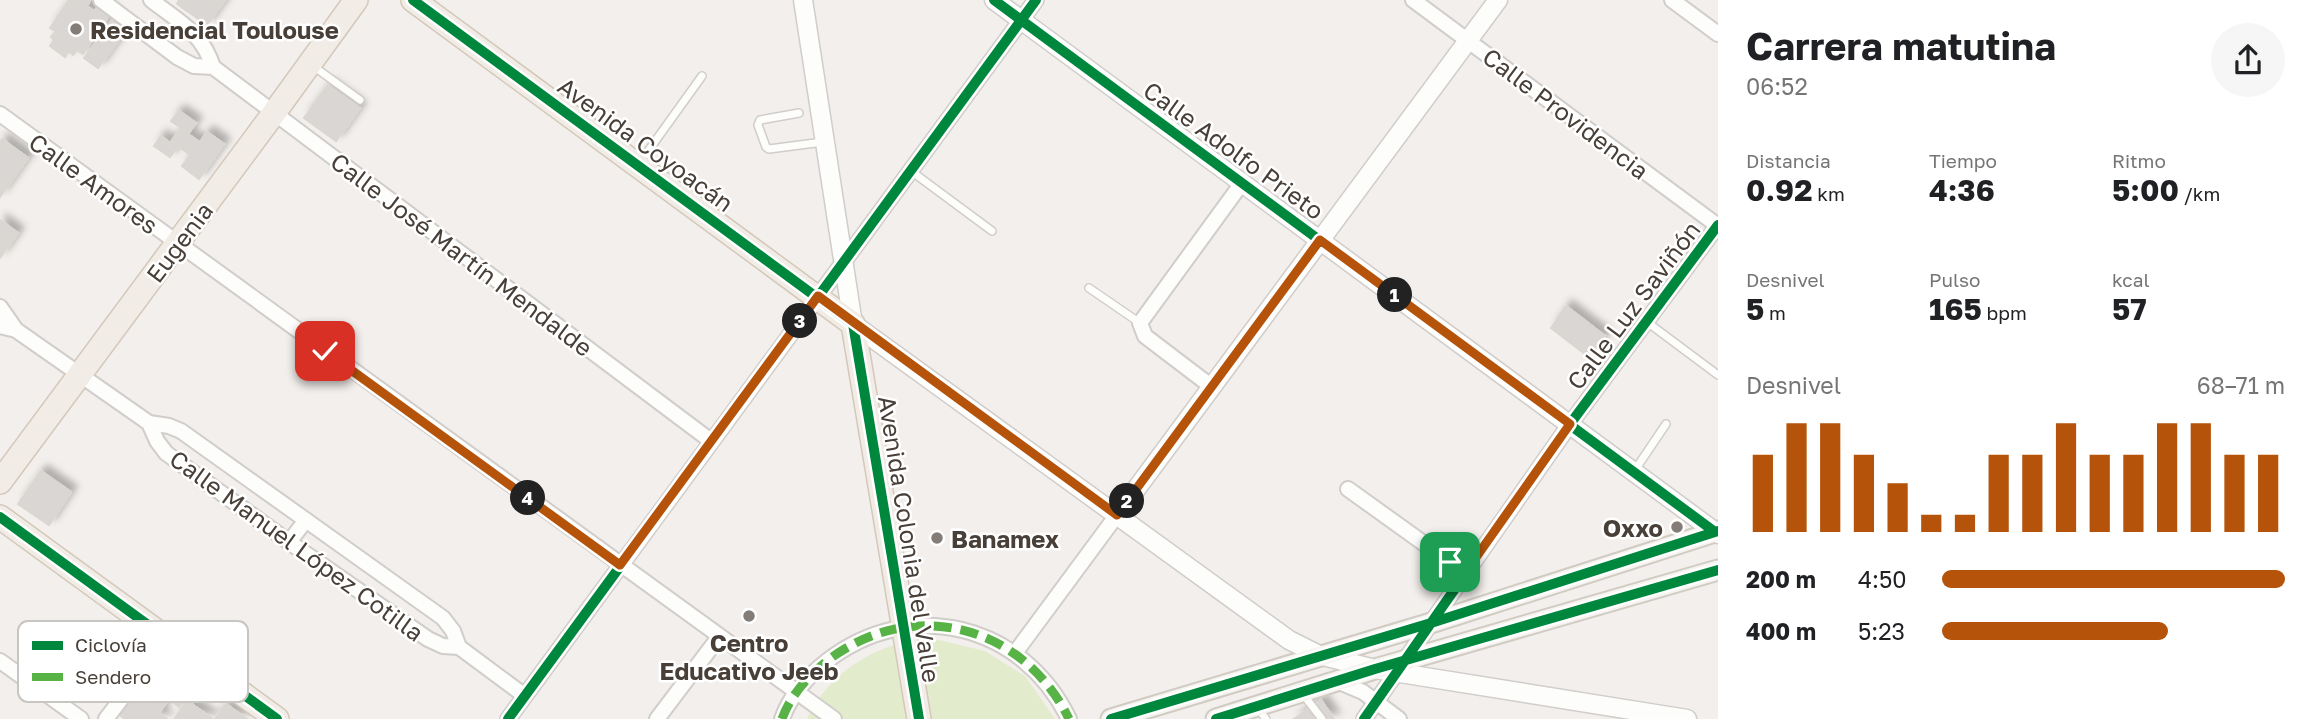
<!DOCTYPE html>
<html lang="es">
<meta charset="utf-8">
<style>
body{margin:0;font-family:"Golos Text",sans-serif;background:#f6f6f6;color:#202124;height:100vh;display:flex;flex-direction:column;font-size:26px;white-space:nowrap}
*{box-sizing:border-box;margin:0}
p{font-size:23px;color:#757577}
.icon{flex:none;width:38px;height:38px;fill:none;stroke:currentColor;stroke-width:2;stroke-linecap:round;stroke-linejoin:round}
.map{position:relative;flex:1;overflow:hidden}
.sheet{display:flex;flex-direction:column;background:#fff;width:595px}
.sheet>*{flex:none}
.pin{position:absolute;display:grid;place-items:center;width:60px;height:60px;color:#fff;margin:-30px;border-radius:14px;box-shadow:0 4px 10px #0006}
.km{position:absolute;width:35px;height:35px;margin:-18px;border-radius:50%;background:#222;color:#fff;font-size:19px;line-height:35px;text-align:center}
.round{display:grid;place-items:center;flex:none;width:74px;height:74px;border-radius:37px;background:#f6f6f6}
.overview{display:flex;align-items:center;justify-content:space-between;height:119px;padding:0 28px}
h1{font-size:38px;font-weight:700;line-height:52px}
.metrics{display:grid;grid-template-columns:repeat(3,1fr);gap:10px;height:119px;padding:7px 28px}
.metrics div{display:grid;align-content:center}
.metrics b{font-size:30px;font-weight:700}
.metrics small{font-size:19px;font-weight:400}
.metrics p{font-size:19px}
.chart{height:196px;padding:14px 28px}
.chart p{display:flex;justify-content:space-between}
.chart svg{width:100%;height:126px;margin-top:7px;stroke:#b45309;stroke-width:6}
ul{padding:0 28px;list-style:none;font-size:23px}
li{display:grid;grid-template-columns:112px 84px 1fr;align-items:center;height:52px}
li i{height:18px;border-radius:9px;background:#b45309}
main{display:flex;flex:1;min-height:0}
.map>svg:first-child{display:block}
</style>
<main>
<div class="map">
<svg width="1718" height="719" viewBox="0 0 1718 719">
<defs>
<filter id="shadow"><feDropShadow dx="6" dy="-6" stdDeviation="3.5" flood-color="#0004"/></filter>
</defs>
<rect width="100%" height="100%" fill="#f2efec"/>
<path fill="#e3ebcd" d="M939,640L985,651L1025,676L1055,719H807C823,684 854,659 891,646C905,641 924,642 939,640Z"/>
<path fill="#dad6d3" stroke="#dad6d2" stroke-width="2" filter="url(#shadow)" d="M69,0H88L90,1L87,6L94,11L97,8L103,12L105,8L111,13L83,54L77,50L73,55L69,51L65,57L50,46L54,40L51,37L56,31L50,28Z
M179,0H225L207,25L177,4Z
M112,20L126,30L98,68L84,58Z
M328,85L360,108L336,141L304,118Z
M179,111L196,123L188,134L200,142L207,132L224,144L199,179L182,166L190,155L178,146L170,157L154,146L161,136L170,143L181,128L171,121Z
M2,139L28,158L0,197V143Z
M0,220L18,233L0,258Z
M1566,306L1605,336L1589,357L1551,328Z
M41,471L71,492L49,525L18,504Z
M166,658L198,681L179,707L169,699L164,706L136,686L156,659Z
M136,686L164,706L159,713L167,719H125L117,713Z
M187,700L196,707L213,719L175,718Z
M1321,700L1334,719H1294Z
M226,704L247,719H215Z"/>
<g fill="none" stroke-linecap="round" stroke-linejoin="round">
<g stroke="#d0cdca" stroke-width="10">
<path id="service" d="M313,66L360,100
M799,113L760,120L758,125L766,147L769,149L823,142
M641,161L702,76
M911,171L992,231
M1089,288L1140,323
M1647,322L1718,375
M1635,470L1666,424
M1302,693L1322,719
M1257,707L1266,719"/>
</g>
<g stroke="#d0cdca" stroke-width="18">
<path id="minor" d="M101,0L177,57L194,66L213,67L711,441
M151,0C178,21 202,32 213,67
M1413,0L1718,226
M1672,0L1718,34
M0,114L834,719
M0,307L16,330
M0,326L16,330L149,423L169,426L181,431L443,618L453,631L459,647
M1212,387L1145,336L1140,323L1242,183
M149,423L157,441L166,453L289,542L428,639L443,646L459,647L525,696
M1348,489L1465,573
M289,542L306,520
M1015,653L1117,515
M0,661L81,719
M1337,681L1363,692L1399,719
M106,719L166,640
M508,719L1036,0
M657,719L719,637
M782,719C790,696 808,676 827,661C911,596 1023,624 1069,719
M1364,719L1570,424L1718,225"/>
</g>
<g stroke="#d0cdca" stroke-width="21">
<path id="tertiary" d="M803,0L853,324L1289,640L1319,655L1375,669L1687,719
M994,0L1718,534
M1117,515L1498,0"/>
</g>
<g stroke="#d0cbc3" stroke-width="23">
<path id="secondary" d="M1111,719L1431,623L1718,531
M1216,719L1375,669L1718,570"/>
</g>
<g stroke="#d4c8ba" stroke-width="26">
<path id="primary" d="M413,0L853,324L919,719
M0,482L274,113L356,0
M0,517L277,719"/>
</g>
<use href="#service" stroke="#fdfdfc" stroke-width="7"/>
<use href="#minor" stroke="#fdfdfc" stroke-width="14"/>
<use href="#tertiary" stroke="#fdfdfc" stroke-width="18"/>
<use href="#secondary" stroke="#f7f4ef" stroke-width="19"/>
<use href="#primary" stroke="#f1ece5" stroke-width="23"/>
<path stroke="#57b346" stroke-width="9" stroke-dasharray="18 9" stroke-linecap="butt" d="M782,719C790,696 808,676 827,661C911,596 1023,624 1069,719"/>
<g stroke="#fff" stroke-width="15">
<path id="cycleway" d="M413,0L853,324L919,719
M994,0L1715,532
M0,517L277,719
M508,719L1036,0
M1111,719L1431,623L1718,531
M1216,719L1375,669L1718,570
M1364,719L1570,424L1718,225"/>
</g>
<use href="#cycleway" stroke="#00873e" stroke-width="10"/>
</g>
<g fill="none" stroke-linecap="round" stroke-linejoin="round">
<g stroke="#fff" stroke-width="14">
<path id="route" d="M325,351L620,565L818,296L1117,515L1320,240L1570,424L1465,573L1450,562"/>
</g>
<use href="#route" stroke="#b45309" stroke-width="9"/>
</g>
<g fill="#847d77" stroke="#fff" stroke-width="2.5">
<circle cx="76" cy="29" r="7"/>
<circle cx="1677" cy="527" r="7"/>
<circle cx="937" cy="538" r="7"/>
<circle cx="749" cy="616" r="7"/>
</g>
<g text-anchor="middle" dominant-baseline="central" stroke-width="5" stroke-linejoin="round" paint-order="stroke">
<g font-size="24" font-weight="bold" fill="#484038" stroke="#fff" text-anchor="start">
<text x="90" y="29">Residencial Toulouse</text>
<text x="1663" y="527" text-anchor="end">Oxxo</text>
<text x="951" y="538">Banamex</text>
<text x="749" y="642" text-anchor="middle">Centro<tspan x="749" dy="28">Educativo Jeeb</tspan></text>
</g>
<g font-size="24" fill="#484038" stroke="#fff">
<text transform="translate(1566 113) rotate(37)">Calle Providencia</text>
<text transform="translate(646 144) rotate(36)">Avenida Coyoacán</text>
<text transform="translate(1234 150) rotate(36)">Calle Adolfo Prieto</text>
<text transform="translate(94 183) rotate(36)">Calle Amores</text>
<text transform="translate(179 242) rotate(-53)">Eugenia</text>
<text transform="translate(462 254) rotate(37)">Calle José Martín Mendalde</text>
<text transform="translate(1633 305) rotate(-53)">Calle Luz Saviñón</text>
<text transform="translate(910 539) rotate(81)">Avenida Colonia del Valle</text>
<text transform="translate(297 545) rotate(36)">Calle Manuel López Cotilla</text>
</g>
</g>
<rect x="18" y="621" width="230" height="81" rx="10" fill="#fff" stroke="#c8c6c3" stroke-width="2"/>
<rect x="32" y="641" width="31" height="9" fill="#00873e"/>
<rect x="32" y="673" width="31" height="8" fill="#57b346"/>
<g font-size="19" fill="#484038">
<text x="75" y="652">Ciclovía</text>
<text x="75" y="684">Sendero</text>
</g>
</svg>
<div class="pin" style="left:1450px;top:562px;background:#1e9e55"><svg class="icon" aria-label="arrive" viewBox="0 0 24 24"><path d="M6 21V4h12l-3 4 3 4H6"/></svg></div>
<div class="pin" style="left:325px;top:351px;background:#d93025"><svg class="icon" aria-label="check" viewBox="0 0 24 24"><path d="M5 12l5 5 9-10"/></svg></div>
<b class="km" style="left:1395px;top:295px">1</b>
<b class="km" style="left:1127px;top:501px">2</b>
<b class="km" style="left:800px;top:321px">3</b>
<b class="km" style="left:528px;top:498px">4</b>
</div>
<section class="sheet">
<div class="overview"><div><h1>Carrera matutina</h1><p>06:52</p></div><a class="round"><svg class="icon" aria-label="share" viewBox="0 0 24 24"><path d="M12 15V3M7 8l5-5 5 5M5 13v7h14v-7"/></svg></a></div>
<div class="metrics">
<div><p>Distancia</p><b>0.92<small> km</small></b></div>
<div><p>Tiempo</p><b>4:36</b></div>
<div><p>Ritmo</p><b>5:00<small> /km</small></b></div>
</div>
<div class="metrics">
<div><p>Desnivel</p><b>5<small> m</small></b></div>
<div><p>Pulso</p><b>165<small> bpm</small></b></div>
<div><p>kcal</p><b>57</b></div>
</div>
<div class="chart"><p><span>Desnivel</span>68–71 m</p>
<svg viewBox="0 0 160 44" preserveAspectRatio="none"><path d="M5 44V17M15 44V6M25 44V6M35 44V17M45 44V27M55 44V38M65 44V38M75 44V17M85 44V17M95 44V6M105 44V17M115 44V17M125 44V6M135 44V6M145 44V17M155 44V17"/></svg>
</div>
<ul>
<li><b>200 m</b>4:50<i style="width:100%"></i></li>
<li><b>400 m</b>5:23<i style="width:66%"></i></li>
</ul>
</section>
</main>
